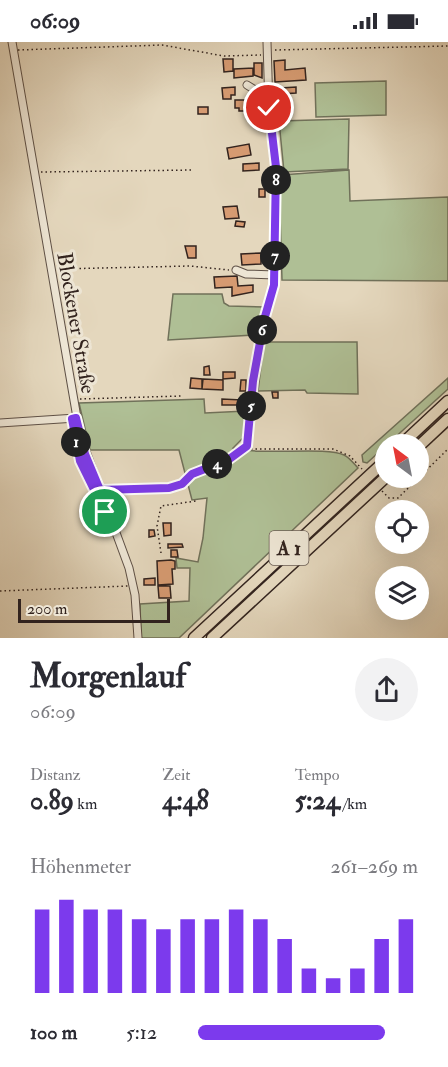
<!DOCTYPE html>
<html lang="de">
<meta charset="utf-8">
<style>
body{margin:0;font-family:"IM FELL Double Pica",serif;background:#f2f2f3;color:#2b2b33;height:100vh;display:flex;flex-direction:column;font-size:22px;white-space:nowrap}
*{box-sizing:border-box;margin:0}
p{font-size:20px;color:#7c7c81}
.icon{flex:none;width:33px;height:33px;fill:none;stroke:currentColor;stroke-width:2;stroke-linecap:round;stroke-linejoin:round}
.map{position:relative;height:596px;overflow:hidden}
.sheet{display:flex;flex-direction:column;background:#fff;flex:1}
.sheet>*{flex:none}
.needle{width:39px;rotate:328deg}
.fabs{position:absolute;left:375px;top:392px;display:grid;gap:12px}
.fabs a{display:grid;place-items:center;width:54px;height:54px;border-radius:50%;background:#fff;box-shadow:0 6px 24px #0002;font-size:30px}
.scale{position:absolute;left:18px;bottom:15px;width:152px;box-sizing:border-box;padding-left:6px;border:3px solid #32231e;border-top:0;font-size:16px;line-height:21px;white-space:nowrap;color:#32231e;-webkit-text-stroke:4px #ede5d4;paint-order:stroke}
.pin{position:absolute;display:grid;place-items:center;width:51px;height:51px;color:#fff;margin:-26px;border:3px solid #fff;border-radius:50%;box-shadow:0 2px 6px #0007}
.km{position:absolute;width:30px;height:30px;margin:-15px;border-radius:50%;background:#222;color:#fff;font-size:16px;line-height:30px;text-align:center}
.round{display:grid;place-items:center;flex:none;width:63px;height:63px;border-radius:32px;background:#f2f2f3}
.overview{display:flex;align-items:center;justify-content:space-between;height:102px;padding:0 30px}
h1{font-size:33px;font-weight:700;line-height:45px}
.figures{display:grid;grid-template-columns:repeat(3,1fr);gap:9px;height:102px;padding:6px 30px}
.figures div{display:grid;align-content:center}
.figures b{font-size:26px;font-weight:700}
.figures small{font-size:16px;font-weight:400}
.figures p{font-size:16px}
.chart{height:168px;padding:12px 30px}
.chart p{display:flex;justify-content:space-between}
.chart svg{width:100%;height:108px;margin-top:6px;stroke:#7c3aed;stroke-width:6}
ul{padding:0 30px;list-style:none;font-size:20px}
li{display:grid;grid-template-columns:96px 72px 1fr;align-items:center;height:45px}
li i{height:15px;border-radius:8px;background:#7c3aed}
.status{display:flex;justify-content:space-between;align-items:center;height:42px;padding:0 30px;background:#fff;direction:ltr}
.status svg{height:16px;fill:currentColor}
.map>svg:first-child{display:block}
</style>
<div class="status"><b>06:09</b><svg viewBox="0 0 49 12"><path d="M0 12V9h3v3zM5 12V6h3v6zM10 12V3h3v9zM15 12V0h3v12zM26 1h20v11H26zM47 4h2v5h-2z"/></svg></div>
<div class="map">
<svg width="448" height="596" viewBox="0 0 448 596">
<rect width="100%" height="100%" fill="#e4d7bd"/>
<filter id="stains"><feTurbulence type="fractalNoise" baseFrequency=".00333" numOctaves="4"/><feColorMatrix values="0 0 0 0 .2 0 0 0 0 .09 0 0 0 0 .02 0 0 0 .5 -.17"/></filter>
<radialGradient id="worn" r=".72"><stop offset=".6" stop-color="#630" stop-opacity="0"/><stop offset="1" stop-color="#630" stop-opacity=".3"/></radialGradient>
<path fill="#afbf95" stroke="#70715a" stroke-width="1.5" d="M386,39V73L316,75L315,41Z
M349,77L348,127L284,130L279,79Z
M349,128L350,159L448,155V239L282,238L279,140L281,133Z
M173,252H222L224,261L229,264L265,265L254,293L168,298Z
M264,300H357L358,352L307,351L305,348L258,349Z
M448,336V347L367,421L363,420L362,413Z
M204,357L205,371L246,369L243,396L233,406C262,414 325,404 344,413C350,416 354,422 358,426L179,596H141L140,562L189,559L190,526H177L176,516L198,520L203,496L207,456L192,458L179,408H90L79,361Z"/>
<path fill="#d79b72" stroke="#32231e" stroke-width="1.5" d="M223,17H233V29L224,30Z
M285,18V28L305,26L306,38L275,40L274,19Z
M254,21H262V36L254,33Z
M253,26V34L234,36V27Z
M235,45V53H231V57H223L222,46Z
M296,45V51L281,52V46Z
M254,56H264L265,63H254Z
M274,56H284L285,69L275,70Z
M235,58H247V69H239V66H235Z
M198,65H208V72H198Z
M249,102L251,113L229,117L227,106Z
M259,121V128L243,129V122Z
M259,147H265V155H259Z
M237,164L239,176L225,177L223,165Z
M236,179L245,180L244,185L235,184Z
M185,204H196V216H188Z
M261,211V222L242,223L241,212Z
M237,234L238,244L253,243V250L232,254V245L215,246L214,235Z
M209,324L210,333H204V325Z
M223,330H235V336L223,337Z
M191,336L202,337V347L190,346Z
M203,337L223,338V348L202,347Z
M241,338H246V349H240Z
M272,350H278V356H273Z
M242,354H246L244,363H222V357L242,358Z
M163,481H171V493L164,494Z
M149,488H154L155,494L149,495Z
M168,502H182L183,505L168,506Z
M171,508H177L178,515H171Z
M171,518L175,519V527H172L173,542L158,543L157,519Z
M155,536V543H144V537Z
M158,544H170L171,556H159Z"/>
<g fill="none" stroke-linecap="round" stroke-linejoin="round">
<g stroke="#5e5046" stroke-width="9">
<path id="minor" d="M12,0L80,393L129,526L135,553L138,596
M247,43L260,51H269
M236,228L246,232L275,233
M0,381L76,376
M247,403L253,339L264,278L274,243L276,125L269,66L267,0"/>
</g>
<g stroke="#32231e" stroke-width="13">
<path id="highway" d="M402,402L448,359
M418,405L448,377
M194,596L386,418
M212,596L386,435"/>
</g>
<path stroke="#32231e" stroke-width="1.5" stroke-dasharray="1.5 3" stroke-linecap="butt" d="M18,8L162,3L224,14L261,13
M275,8L448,4
M41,130L193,128
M57,227L190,224L229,228
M80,357L181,354
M76,400L80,419L91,440
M251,407H333L350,414L362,427
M105,447L169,446L182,442L192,432L228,418L242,407
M382,449L389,456H398L448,407
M161,511L157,484L161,464L196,459
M0,549L128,544"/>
<use href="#minor" stroke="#ede5d4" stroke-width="7"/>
<use href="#highway" stroke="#e4d7bd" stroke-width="10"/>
</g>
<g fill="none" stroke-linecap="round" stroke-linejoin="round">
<g stroke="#fff" stroke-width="12">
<path id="route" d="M105,470L80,419L72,377L76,376L85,412L100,448L169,446L182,442L192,432L228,418L247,404L253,339L264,278L274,243L276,125L269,66"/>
</g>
<use href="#route" stroke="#7c3aed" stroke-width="8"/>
</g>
<g text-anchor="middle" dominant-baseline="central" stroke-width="6" stroke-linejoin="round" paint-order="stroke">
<rect fill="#ede5d4" stroke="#6a5d55" stroke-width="1.5" x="269.5" y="489" width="39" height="34" rx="4.5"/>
<g font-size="20" font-weight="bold" fill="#32231e">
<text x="289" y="506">A 1</text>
</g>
<g font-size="21" fill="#32231e" stroke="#ede5d4">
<text transform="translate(76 281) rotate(80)">Blockener Straße</text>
</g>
</g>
<rect width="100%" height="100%" filter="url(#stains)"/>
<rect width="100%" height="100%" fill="url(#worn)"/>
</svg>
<div class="fabs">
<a><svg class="needle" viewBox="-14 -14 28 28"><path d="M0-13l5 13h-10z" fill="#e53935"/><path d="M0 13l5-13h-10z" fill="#7c7c81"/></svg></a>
<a><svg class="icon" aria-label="locate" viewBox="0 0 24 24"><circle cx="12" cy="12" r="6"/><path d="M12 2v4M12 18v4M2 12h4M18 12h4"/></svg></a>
<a><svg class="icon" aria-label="layers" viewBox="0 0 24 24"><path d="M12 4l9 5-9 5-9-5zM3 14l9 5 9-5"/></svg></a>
</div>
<div class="scale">200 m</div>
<div class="pin" style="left:105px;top:470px;background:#1e9e55"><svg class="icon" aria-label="arrive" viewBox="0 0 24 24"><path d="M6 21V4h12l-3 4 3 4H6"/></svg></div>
<div class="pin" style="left:269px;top:66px;background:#d93025"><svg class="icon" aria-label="check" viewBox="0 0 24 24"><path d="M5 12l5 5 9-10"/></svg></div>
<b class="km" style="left:76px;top:400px">1</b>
<b class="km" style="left:217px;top:422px">4</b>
<b class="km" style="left:251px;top:364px">5</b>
<b class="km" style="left:262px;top:288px">6</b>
<b class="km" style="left:275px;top:214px">7</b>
<b class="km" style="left:276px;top:138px">8</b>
</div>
<section class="sheet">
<div class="overview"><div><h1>Morgenlauf</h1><p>06:09</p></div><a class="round"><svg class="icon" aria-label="share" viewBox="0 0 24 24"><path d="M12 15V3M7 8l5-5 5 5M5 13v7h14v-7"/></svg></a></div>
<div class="figures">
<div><p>Distanz</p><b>0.89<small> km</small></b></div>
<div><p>Zeit</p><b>4:48</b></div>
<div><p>Tempo</p><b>5:24<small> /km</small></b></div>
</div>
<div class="chart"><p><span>Höhenmeter</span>261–269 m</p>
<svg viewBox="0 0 160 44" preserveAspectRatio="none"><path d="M5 44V10M15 44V6M25 44V10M35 44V10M45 44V14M55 44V18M65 44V14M75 44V14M85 44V10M95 44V14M105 44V22M115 44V34M125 44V38M135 44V34M145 44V22M155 44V14"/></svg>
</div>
<ul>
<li><b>100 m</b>5:12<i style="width:85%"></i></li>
</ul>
</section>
